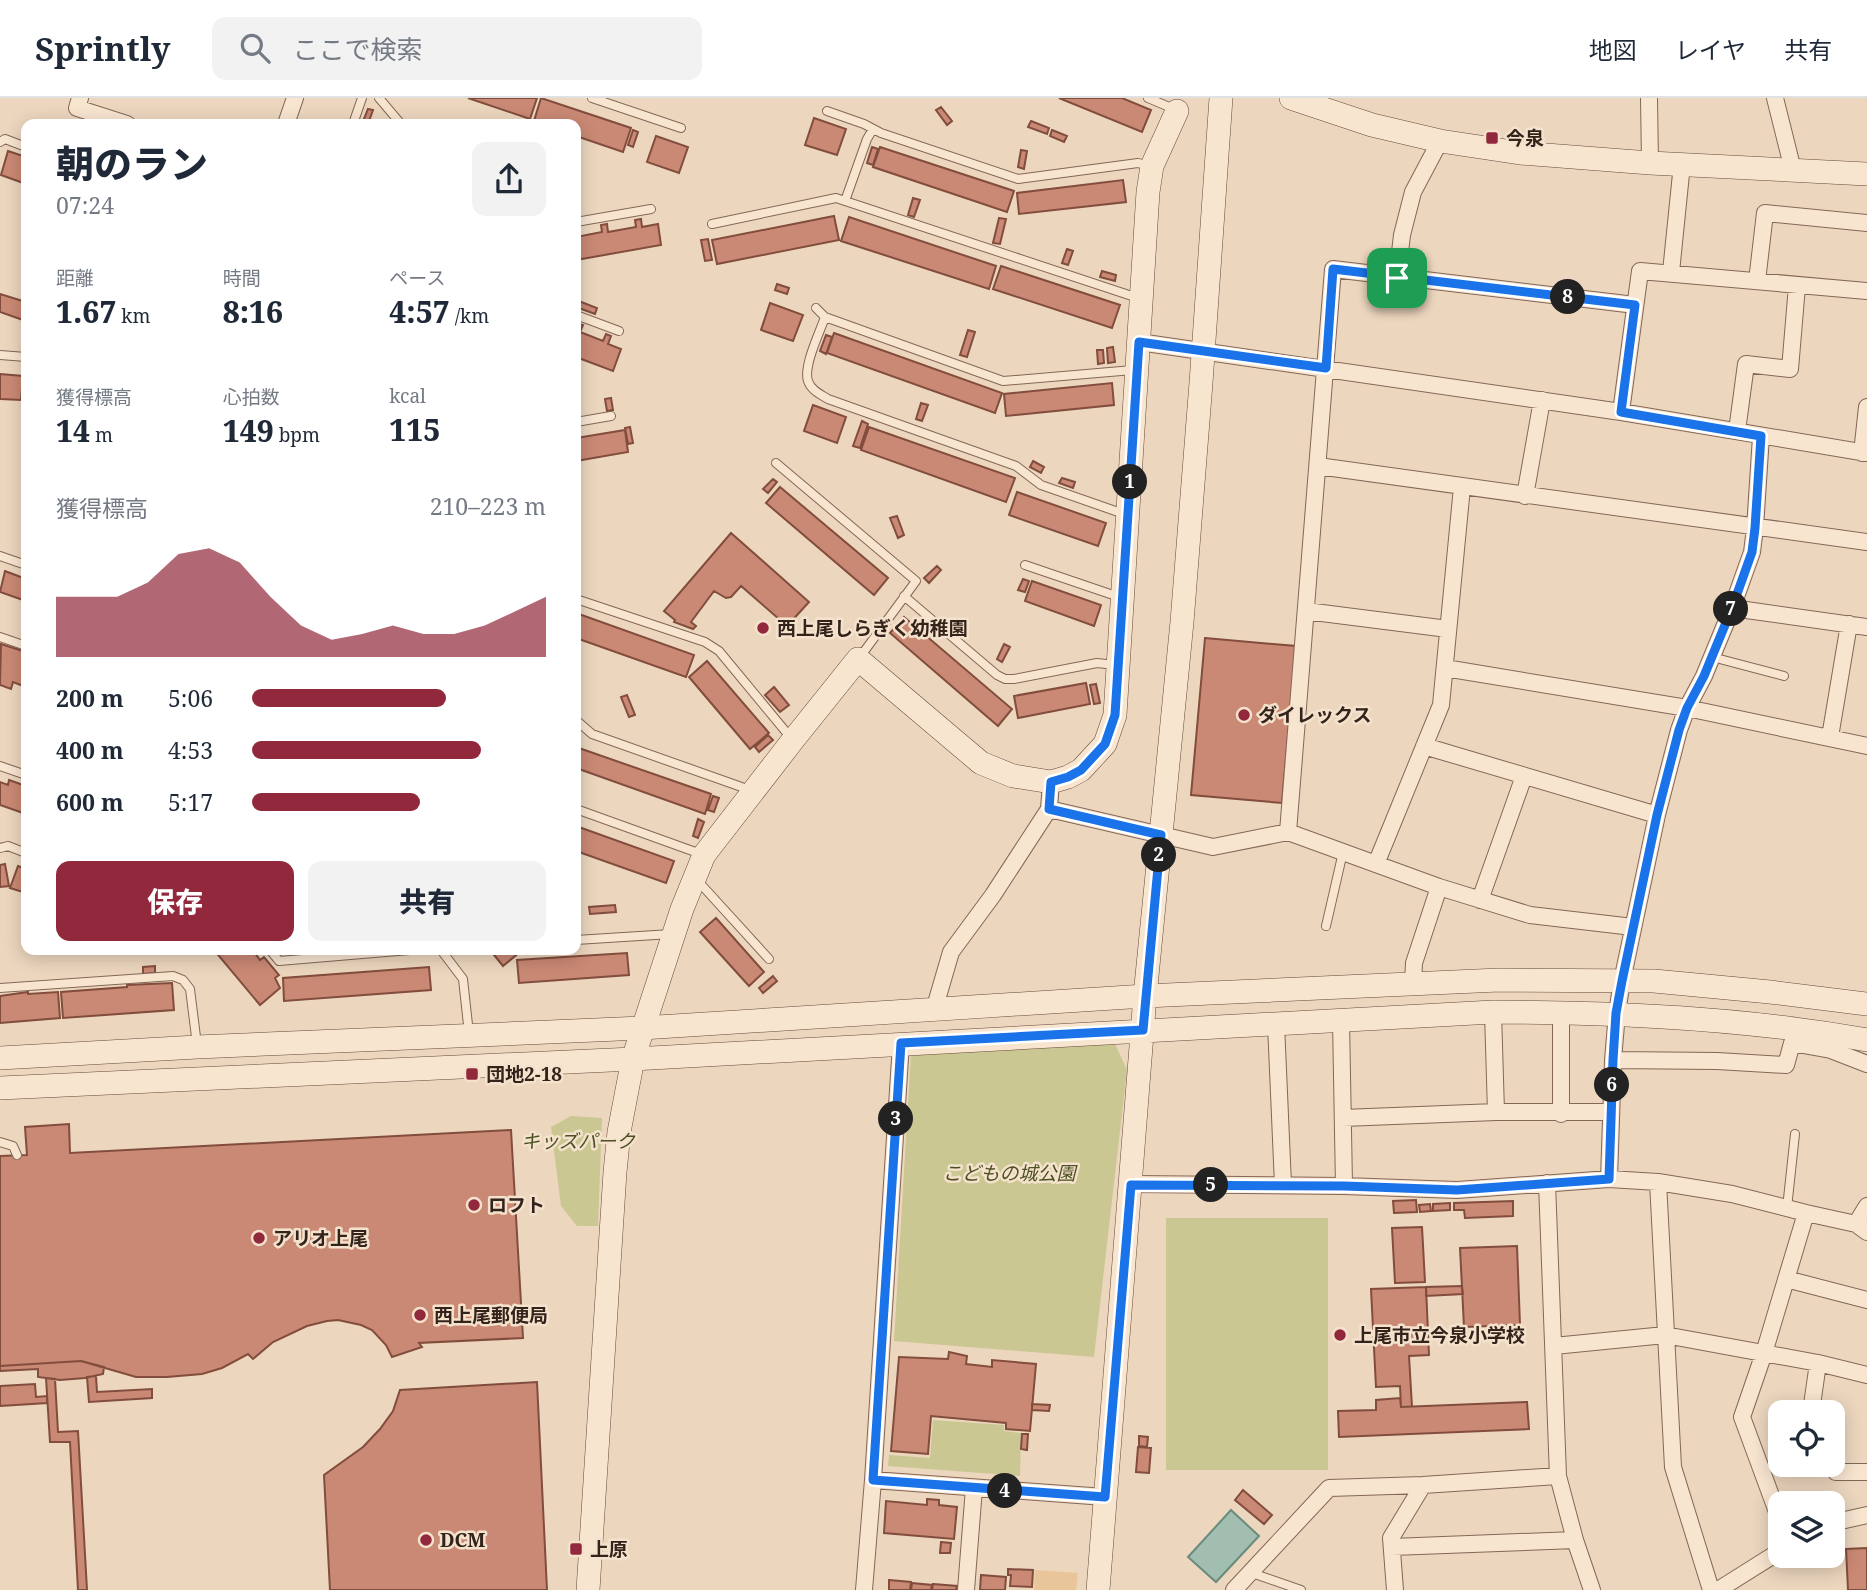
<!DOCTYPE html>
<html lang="ja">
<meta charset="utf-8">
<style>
body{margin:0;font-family:"Noto Serif","Noto Sans JP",serif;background:#f2f2f3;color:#1f2937;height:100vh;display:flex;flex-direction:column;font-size:26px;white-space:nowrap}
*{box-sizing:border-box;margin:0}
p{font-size:23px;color:#747a83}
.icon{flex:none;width:38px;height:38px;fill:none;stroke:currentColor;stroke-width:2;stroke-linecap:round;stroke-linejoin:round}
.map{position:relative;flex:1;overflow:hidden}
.details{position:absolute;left:21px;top:21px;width:560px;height:836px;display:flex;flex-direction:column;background:#fff;border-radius:14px;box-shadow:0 4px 18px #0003}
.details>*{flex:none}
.controls{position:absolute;left:1768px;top:1302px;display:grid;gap:14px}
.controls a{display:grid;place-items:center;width:77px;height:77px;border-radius:14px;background:#fff;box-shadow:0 4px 18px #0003;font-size:35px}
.pin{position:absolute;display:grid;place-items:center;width:60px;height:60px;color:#fff;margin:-30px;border-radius:14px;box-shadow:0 4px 10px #0006}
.km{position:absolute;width:35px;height:35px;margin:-18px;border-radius:50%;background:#222;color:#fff;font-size:19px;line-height:35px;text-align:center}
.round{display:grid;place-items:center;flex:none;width:74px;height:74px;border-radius:14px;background:#f2f2f3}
.summary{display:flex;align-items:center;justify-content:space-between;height:119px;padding:0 35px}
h1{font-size:38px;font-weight:800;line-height:52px}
.figures{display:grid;grid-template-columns:repeat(3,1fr);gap:10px;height:119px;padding:7px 35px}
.figures div{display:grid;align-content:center}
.figures b{font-size:30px;font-weight:800}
.figures small{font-size:19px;font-weight:400}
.figures p{font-size:19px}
.chart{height:196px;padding:14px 35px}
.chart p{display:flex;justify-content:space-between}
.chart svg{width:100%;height:126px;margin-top:7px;fill:#92283b;opacity:.7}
.primary-button{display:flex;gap:14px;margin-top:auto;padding:14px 35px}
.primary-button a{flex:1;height:80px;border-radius:14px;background:#92283b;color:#fff;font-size:28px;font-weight:800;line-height:80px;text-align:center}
.primary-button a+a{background:#f2f2f3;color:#1f2937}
ul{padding:0 35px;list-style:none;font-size:23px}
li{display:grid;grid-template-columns:112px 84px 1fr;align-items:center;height:52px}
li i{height:18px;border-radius:9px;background:#92283b}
header{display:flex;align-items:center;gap:42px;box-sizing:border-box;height:98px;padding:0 35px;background:#fff;border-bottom:2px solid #e0e1e3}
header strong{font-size:33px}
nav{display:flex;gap:38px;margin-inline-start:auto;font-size:24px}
.search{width:490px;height:63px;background:#f2f2f3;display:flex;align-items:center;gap:18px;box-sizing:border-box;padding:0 24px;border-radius:14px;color:#747a83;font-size:26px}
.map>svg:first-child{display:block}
</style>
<header>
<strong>Sprintly</strong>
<div class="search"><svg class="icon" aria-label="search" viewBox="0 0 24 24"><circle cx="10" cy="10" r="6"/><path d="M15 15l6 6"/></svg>ここで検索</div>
<nav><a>地図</a><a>レイヤ</a><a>共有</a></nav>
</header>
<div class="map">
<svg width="1867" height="1492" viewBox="0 0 1867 1492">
<rect width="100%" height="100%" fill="#ecd6be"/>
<path fill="#cac792" d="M1115,946L1127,972L1094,1259L894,1243L911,955Z
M571,1018L602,1020L598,1128H577L561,1108L551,1029Z
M1166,1120H1328V1372H1166Z
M933,1322L1004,1327V1333L1021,1335L1020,1378L888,1368L889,1357L930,1360Z"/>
<path fill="#e9c69a" d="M1035,1472L1078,1475L1076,1492H1034Z"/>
<path fill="#a1beb0" stroke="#698b7d" stroke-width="2" d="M1231,1412L1259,1438L1216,1484L1188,1459Z"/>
<path fill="#ca8974" stroke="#824d3d" stroke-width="2" d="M468,0H537L530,21Z
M541,0L631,30L623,54L576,38V26H542L534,23Z
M1059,0H1122L1151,12L1142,34Z
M941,9L952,23L947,27L936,12Z
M368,11L373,12L368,26H362Z
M814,20L846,31L837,57L805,47Z
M1031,23L1049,30L1047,36L1028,29Z
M633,32L638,34L633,49L628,47Z
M1052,32L1067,38L1064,44L1050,38Z
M656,38L688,49L679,75L647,64Z
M872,49L878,51L873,67L867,65Z
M880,49L1014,93L1007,114L873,69Z
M1021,52L1027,53L1024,71L1018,69Z
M8,53L26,59V86L1,77Z
M1123,82L1126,104L1019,116L1017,95Z
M913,100L920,102L914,119L908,117Z
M834,118L839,142L717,166L712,142Z
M849,119L996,168L989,191L841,143Z
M999,120L1006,121L1000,146L993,145Z
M641,121L642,129L658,126L661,147L576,162V139L602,134L601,127L607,126L608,134L636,129L635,122Z
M708,141L712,162L705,163L701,142Z
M1067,151L1073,153L1068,167L1062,165Z
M1001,168L1120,207L1112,230L993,191Z
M1102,173L1116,177L1115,183L1100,179Z
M777,186L789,190L787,196L775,192Z
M0,196L26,204V223L0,214Z
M576,202L597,210L595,216L576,209Z
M770,205L803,217L793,243L761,232Z
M577,225L583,227L580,234L603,243L606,236L611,238L608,246L621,251L613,273L576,259V229Z
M968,232L975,234L967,259L960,257Z
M834,235L1002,295L995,315L827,255Z
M826,237L832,239L826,256L820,253Z
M1113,249L1115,264L1108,265L1107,250Z
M1097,252H1103L1104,265L1098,266Z
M0,276L23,278L21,302L0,301Z
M1112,285L1114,307L1006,318L1004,296Z
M611,300L613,312L607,313L605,301Z
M921,305L928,307L922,323L916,321Z
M813,307L846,319L837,345L804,333Z
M862,323L868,326L860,350L853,348Z
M630,329L633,345L628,346L625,330Z
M869,329L1015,380L1006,404L861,352Z
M625,332L628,354L576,363V340Z
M1033,363L1044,369L1041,375L1030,369Z
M1062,380L1075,384L1073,390L1059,385Z
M773,381L777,384L768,395L763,391Z
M780,389L888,480L874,497L766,405Z
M1017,394L1106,425L1098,448L1009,417Z
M897,418L904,437L898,440L890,420Z
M731,435L809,504L787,528L741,488L731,499L726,500L714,493L691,524L696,528L693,531L674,524L675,522L664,513Z
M937,468L941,472L929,485L924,480Z
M5,473L26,481V503L0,494Z
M1023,481L1029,483L1025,494L1018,492Z
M1032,483L1101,507L1094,528L1025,503Z
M576,515L694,557L686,579L576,540Z
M904,519L1012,611L998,628L890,535Z
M1205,540L1296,548L1282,705L1191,697Z
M1,546L26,554V589L13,584L11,591L0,587Z
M1004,546L1010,549L1002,564L997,561Z
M707,563L769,635L750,651L689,579Z
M1086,585L1090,606L1018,620L1014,598Z
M1096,586L1100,605L1094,606L1090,587Z
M774,589L789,607L780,614L765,597Z
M627,597L635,617L629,619L621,599Z
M768,637L773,642L759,654L755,649Z
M576,649L711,696L705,716L576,670Z
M9,682L26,688V716L0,707V684L8,687Z
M713,698L719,700L714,714L708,712Z
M698,721L704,724L698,740L693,738Z
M576,728L674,763L666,785L576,753Z
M5,766L9,788L0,789V767Z
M18,768L26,771V795L10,790Z
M615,807L616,814L590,816L589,809Z
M716,820L764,874L749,888L700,834Z
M214,852H253L260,862L264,859L279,877L275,880L280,890L260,907Z
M490,852H519L520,854L503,868Z
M627,855L629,877L519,885L517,862Z
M155,868V875L143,876V869Z
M429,869L431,892L284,903L283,880Z
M773,878L777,883L763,895L759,890Z
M172,885L174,912L63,920L61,894L127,889V887Z
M28,894V896L58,894L60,920L0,925V898Z
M69,1026L70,1055L511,1032L523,1240L419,1245L422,1249L392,1259L386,1247L372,1232L361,1227L338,1222L327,1223L307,1228L273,1244L253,1261L248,1256L222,1270L202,1276L167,1279H136L81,1263L0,1268V1058L27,1057L25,1029Z
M1416,1102L1417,1114L1394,1115L1393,1103Z
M1513,1103V1118L1465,1120L1464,1112H1454V1105Z
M1450,1105V1112L1433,1113V1106Z
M1430,1106L1431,1113L1420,1114L1419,1107Z
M1422,1129L1425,1184L1395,1185L1392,1130Z
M1517,1148L1520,1227L1464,1229L1460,1150Z
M1462,1188L1463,1196L1426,1198V1189Z
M1426,1189L1429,1257L1409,1258L1412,1309H1401L1400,1288L1376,1289L1371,1191Z
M949,1254L967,1258L966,1266L992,1269V1262L1036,1266L1030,1333L1006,1331V1325L931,1318L928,1356L891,1353L899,1259L948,1261Z
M81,1263L104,1269L103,1276L85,1280L60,1282L38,1279V1271L0,1273V1268Z
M96,1278L97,1294L152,1291V1300L89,1304L87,1279Z
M46,1280L55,1281L58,1334L78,1333L87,1492H78L70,1344H50Z
M537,1284L547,1492H330L324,1377L363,1349L380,1331L393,1313L400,1292Z
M35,1286L36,1299L47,1298V1305L0,1308V1288Z
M1400,1300L1401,1309L1527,1304L1529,1331L1339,1339L1338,1313L1376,1312V1302Z
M1032,1306L1050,1307L1049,1313L1032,1312Z
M1022,1336H1028L1027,1352L1021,1351Z
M1139,1338L1148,1339L1147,1349L1139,1348Z
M1138,1349L1151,1350L1149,1375L1136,1374Z
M1243,1392L1272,1417L1264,1426L1235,1402Z
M927,1401L939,1402V1407L957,1409L954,1441L884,1435L886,1403L927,1407Z
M941,1444L951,1445L950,1455H940Z
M1867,1450V1492H1848L1846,1451Z
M1008,1471L1033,1472L1032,1489L1010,1488L1011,1477H1008Z
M981,1477L1006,1479L1005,1492H980Z
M889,1482L911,1484L910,1492H889Z
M912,1485L932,1487L931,1492H911Z
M933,1486L957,1488L956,1492H932Z"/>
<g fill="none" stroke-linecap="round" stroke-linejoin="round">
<g stroke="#846757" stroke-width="10">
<path id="lane" d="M379,0L401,26
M592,0L681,30
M1148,0L1174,11
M827,13L864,26L881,35L1018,81L1138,65L1150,68
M353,26L362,0
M0,44L5,41L26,49
M845,103L867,41L873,31
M576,124L651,111
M712,126L836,100L1138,200
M816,210L825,219C820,234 803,268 808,283C811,292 820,296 828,301L1016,368L1041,387L1124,416
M576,217L619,233
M825,219L1003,283L1133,272
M0,257L26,259
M576,324L611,318
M776,365L916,483L860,559
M0,458L26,467
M1025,467L1122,500
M904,498L997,577L1005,581H1014L1097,565L1115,567
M576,501L705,544L719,553L791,640
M0,539L26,548
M1712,559L1784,578
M576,622L592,636L750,692
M0,668L26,677
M576,711L701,756
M0,750L8,748L26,755
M697,782L769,861
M1326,828L1343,754
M576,842L671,836
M270,852L279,863L410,852
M441,852L463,881L469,936
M0,890L173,878L183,882L190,891L197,947
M0,1044L13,1048L17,1057
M1787,1110L1795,1036
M1249,1474L1301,1492"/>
</g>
<g stroke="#846757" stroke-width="18">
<path id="street" d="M80,0L77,10L127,26
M1649,0L1650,65
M1775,0L1793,72
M286,26L295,0
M1671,174L1682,66
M1397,180L1402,137L1413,94L1440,43
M1757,183L1765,115L1867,125
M1139,244L1621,314L1867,355
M1621,314L1640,173L1867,193
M1737,333L1746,266L1790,271L1797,188
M1862,355L1867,309
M1318,368L1867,444
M1525,398L1542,302
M1732,510L1867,529
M1306,513L1448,531
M1445,570L1687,610L1867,648
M1830,639L1849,526
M1424,648L1657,717
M1049,711L1213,749L1288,734L1439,789L1530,817L1633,829
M1288,734L1333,171L1635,207
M1376,766L1441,607L1462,389
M1480,802L1524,678
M1413,886L1414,865L1439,789
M934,912L951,854L993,797L1049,711L1051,684
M1493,914L1496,1014
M1341,922L1344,1088
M1276,926L1283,1087
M1613,962L1717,963L1786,967L1792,945L1831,952L1867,966
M1561,1016V914
M1343,1020L1496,1014H1611
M1609,1081L1613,962L1617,915L1622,883L1657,717L1679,632L1687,610L1704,578L1732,510L1752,454L1755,430L1761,338
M1658,1084L1673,1369L1711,1492
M1547,1085L1558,1378L1575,1442L1592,1492
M1131,1086L1344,1088L1457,1092L1609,1081L1658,1084L1732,1096L1806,1115L1856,1126L1867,1134
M1856,1126L1867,1108
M1786,1181L1867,1202
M1554,1248L1665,1237L1818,1265L1867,1277
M1815,1314L1812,1307L1818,1265
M1832,1363L1836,1374H1867
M873,1382L1105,1399
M1780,1422L1742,1319L1764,1255L1806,1115
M1832,1425L1867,1417
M1392,1449L1575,1442
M864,1492L873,1382L901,945
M966,1492L974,1390
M1234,1492L1329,1390L1423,1387L1558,1378
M1395,1492L1391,1440L1423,1387
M1718,1492L1780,1453"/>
</g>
<g stroke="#65493a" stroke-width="24">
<path id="secondary" d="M1291,0L1372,27L1440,43L1520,55L1650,65L1867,76
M0,960L197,949L642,930L1145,898L1499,882L1654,883L1770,894L1867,906
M0,990L633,961L1493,914C1618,914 1743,920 1867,942
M588,1492L615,1074L619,1034L633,961L682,811L704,757L793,642L858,561L981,665L1013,678L1051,684L1068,679L1081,672L1105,646L1115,617L1148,94L1152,68L1177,13
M1098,1492L1145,898L1182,524L1201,285L1221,0"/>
</g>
<use href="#lane" stroke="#f8e5d0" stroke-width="8"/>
<use href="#street" stroke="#f8e5d0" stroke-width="16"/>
<use href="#secondary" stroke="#f8e5d0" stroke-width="23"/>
</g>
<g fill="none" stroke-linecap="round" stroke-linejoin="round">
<g stroke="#fff" stroke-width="14">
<path id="route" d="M1333,171L1635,207L1621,314L1761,338L1755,430L1752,454L1732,510L1704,578L1687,610L1679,632L1657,717L1622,883L1616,915L1613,962L1609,1081L1457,1092L1344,1088L1131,1087L1105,1399L873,1382L901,945L1143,932L1161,737L1049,711L1051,684L1068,679L1081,672L1105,646L1115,617L1139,244L1326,270Z"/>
</g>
<use href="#route" stroke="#1a73e8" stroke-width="9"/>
</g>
<g fill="#92283b" stroke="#f4e2cd" stroke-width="2.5">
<rect x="1485" y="33" width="14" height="14" rx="3.5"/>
<circle cx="763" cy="530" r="7"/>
<circle cx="1244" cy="617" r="7"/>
<rect x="465" y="969" width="14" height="14" rx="3.5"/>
<circle cx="474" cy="1107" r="7"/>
<circle cx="259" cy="1140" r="7"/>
<circle cx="420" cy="1217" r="7"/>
<circle cx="1340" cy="1237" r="7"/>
<circle cx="426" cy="1442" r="7"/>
<rect x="569" y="1444" width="14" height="14" rx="3.5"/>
</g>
<g text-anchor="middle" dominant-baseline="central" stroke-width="5" stroke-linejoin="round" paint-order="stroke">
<g font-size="19" font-weight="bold" fill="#33231b" stroke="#f4e2cd" text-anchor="start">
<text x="1506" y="40">今泉</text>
<text x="777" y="530">西上尾しらぎく幼稚園</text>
<text x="1258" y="617">ダイレックス</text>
<text x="486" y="976">団地2-18</text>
<text x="488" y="1107">ロフト</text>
<text x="273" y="1140">アリオ上尾</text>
<text x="434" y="1217">西上尾郵便局</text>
<text x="1354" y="1237">上尾市立今泉小学校</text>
<text x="440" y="1442">DCM</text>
<text x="590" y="1451">上原</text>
</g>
<g font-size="19" font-style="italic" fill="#4c5022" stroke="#f4e2cd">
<text x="578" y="1043">キッズパーク</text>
<text x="1009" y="1075">こどもの城公園</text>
</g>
</g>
</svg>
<div class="controls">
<a><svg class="icon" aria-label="locate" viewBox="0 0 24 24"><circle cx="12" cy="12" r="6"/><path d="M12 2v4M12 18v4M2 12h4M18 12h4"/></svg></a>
<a><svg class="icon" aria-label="layers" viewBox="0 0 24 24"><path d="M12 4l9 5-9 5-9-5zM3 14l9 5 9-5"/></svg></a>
</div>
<div class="pin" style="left:1397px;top:180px;background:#1e9e55"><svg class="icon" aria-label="arrive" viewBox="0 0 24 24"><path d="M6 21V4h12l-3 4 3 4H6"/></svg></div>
<b class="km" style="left:1130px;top:384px">1</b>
<b class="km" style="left:1159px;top:757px">2</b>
<b class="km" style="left:896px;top:1021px">3</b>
<b class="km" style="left:1005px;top:1393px">4</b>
<b class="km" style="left:1211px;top:1087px">5</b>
<b class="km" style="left:1612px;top:987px">6</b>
<b class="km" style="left:1731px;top:511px">7</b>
<b class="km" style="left:1568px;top:199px">8</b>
<section class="details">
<div class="summary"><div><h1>朝のラン</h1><p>07:24</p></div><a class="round"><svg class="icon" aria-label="share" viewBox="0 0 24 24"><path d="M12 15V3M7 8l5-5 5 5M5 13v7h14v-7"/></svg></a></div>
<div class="figures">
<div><p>距離</p><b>1.67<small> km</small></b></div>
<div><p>時間</p><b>8:16</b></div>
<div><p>ペース</p><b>4:57<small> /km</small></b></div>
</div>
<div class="figures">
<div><p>獲得標高</p><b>14<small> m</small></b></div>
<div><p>心拍数</p><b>149<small> bpm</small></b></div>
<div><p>kcal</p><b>115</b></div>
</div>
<div class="chart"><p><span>獲得標高</span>210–223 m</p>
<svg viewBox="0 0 160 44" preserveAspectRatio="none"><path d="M0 44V23L10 23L20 23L30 18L40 8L50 6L60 11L70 23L80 33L90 38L100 36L110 33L120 36L130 36L140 33L150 28L160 23V44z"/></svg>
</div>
<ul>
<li><b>200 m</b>5:06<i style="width:66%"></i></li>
<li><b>400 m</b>4:53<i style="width:78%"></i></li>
<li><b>600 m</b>5:17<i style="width:57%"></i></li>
</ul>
<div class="primary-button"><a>保存</a><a>共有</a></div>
</section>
</div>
